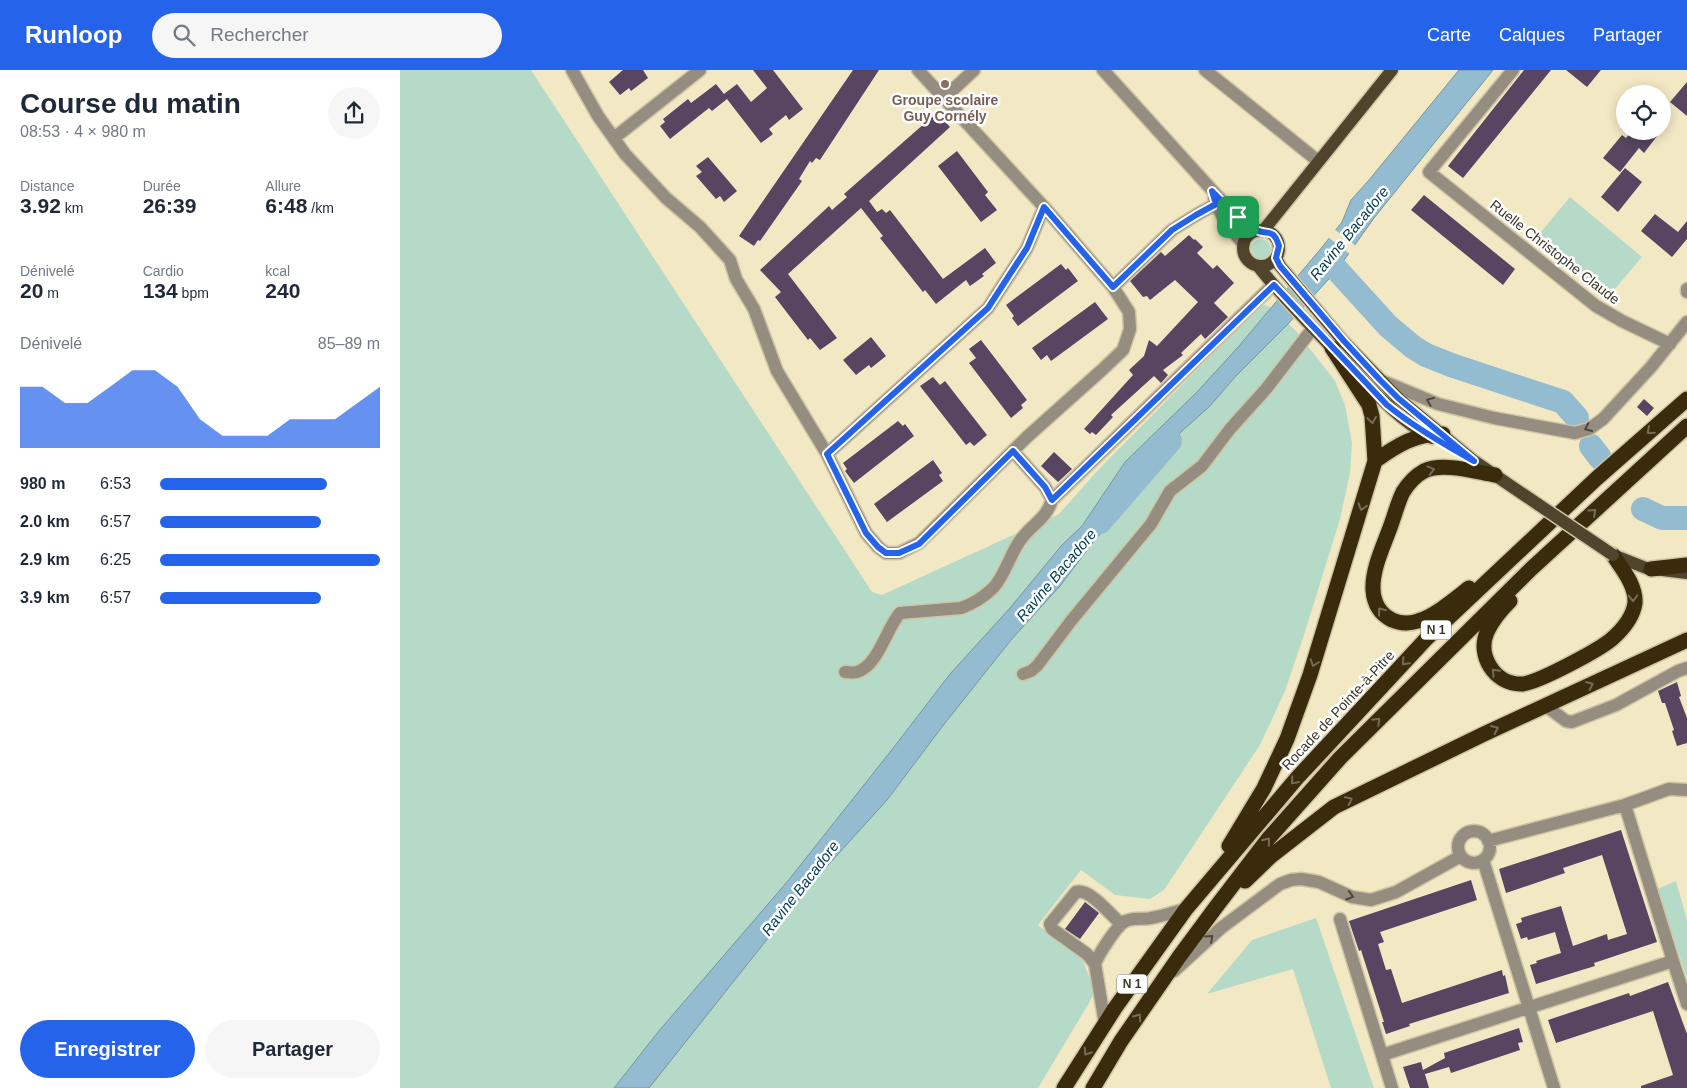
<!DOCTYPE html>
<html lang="fr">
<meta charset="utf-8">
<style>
body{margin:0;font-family:Arial,sans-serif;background:#f6f6f7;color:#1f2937;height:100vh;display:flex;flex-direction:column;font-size:19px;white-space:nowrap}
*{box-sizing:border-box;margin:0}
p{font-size:16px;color:#747a83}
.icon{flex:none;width:28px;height:28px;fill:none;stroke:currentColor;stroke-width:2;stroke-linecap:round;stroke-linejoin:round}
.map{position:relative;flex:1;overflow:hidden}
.drawer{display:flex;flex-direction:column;background:#fff;width:400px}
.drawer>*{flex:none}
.fabs{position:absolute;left:1216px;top:15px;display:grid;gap:10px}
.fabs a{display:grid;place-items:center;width:55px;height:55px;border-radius:50%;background:#fff;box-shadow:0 2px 12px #0003;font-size:25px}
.pin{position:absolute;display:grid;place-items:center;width:42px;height:42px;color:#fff;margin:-21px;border-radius:10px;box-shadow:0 2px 8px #0006}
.round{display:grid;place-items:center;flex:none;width:52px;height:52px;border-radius:26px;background:#f6f6f7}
.summary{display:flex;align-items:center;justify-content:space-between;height:85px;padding:0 20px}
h1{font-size:28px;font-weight:600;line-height:38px}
.metrics{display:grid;grid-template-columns:repeat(3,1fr);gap:8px;height:85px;padding:5px 20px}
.metrics div{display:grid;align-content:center}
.metrics b{font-size:21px;font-weight:600}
.metrics small{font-size:14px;font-weight:400}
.metrics p{font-size:14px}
.chart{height:140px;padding:10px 20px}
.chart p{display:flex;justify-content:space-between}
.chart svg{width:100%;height:90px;margin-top:5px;fill:#2563eb;opacity:.7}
.action{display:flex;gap:10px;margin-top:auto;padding:10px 20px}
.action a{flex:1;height:58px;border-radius:30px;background:#2563eb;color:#fff;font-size:20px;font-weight:600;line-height:58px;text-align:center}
.action a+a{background:#f6f6f7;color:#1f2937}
ul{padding:0 20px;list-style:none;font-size:16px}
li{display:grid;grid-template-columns:80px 60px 1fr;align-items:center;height:38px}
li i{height:12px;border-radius:6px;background:#2563eb}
header{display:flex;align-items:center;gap:30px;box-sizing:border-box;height:70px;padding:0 25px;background:#2563eb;color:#fff}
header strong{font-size:24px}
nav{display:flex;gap:28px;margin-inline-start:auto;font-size:18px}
.search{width:350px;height:45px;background:#f6f6f7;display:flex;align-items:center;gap:12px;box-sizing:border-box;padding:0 18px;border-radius:28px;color:#747a83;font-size:19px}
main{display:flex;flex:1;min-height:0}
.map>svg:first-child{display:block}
</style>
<header>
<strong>Runloop</strong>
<div class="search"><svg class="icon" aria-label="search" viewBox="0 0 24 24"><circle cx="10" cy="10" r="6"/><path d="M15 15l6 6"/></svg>Rechercher</div>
<nav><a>Carte</a><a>Calques</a><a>Partager</a></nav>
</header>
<main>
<section class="drawer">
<div class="summary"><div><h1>Course du matin</h1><p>08:53 · 4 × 980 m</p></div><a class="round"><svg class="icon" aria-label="share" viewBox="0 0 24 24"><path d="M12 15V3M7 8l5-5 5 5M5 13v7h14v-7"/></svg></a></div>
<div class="metrics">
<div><p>Distance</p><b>3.92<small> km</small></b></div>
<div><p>Durée</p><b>26:39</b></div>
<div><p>Allure</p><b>6:48<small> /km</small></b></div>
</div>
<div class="metrics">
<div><p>Dénivelé</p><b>20<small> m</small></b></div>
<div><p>Cardio</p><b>134<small> bpm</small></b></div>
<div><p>kcal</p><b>240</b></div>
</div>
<div class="chart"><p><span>Dénivelé</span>85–89 m</p>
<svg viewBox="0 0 160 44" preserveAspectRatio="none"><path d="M0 44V14L10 14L20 22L30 22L40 14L50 6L60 6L70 14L80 30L90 38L100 38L110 38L120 30L130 30L140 30L150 22L160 14V44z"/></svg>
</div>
<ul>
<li><b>980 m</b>6:53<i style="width:76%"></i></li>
<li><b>2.0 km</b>6:57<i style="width:73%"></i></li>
<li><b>2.9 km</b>6:25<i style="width:100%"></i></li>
<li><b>3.9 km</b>6:57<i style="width:73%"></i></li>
</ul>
<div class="action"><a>Enregistrer</a><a>Partager</a></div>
</section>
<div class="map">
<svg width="1287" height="1018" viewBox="0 0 1287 1018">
<rect width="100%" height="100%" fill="#f3e8c4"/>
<path fill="#b5dac8" d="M0,0H131L472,522L482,525L659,444L699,399L858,238L865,235L872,238L897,262L935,311L945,335L952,373L950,403L940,449L905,562L885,621L860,675L764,820L750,829L715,825L681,800L638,855L682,889L695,921L689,933L638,1018H0Z
M1170,127L1242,187L1208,227L1136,168Z
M851 179a10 10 0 1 1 20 0a10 10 0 1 1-20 0Z
M1276,811L1287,850V908L1257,819Z
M916,848L974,1018H931L893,899L807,924L852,870Z"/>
<path fill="#93bcd0" stroke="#79949e" d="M1059,0H1093L974,148L937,200L888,254L835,307L810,336L782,361L748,396L718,431L720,441L694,471L660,516L611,570L545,653L487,730L411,814L249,1018H214L258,962L387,812L494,677L550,604L610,538L662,475L682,456L725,392L797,322L839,276L923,176L942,152L951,130L969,110Z"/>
<path fill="#f3e8c4" d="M934,159L956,176L951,185L928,167Z"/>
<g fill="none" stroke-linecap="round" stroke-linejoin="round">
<path stroke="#93bcd0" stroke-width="24" d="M928,190L988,256L1013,277L1026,285L1051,295L1163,332L1177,348
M1191,376L1200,388
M1243,439L1262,448H1287
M700,452L770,371"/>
</g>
<path fill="#574562" d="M223,0H243L248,8L231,21L229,18L220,25L209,12Z
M353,0H373L403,39L389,50L386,45L369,59L373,64L361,73L327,29L312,41L309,38L270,69L260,56L265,52L263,49L288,29L291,33L316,14L324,24L337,14L351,32L367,18Z
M453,0H479L420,90L416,88L412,93L410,91L399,109L402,111L360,171L358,170L354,176L339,166Z
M1124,0H1151L1063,108L1048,96Z
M1166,0H1201L1187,17Z
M1287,12V46L1270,32Z
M533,46L536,49L540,46L550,57L469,131L477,142L482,139L486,143L490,140L543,209L585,178L596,193L582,204L584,206L570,216L566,210L536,234L525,220L523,222L480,168L483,166L461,138L388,204L437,268L420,280L410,268L408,270L375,227L381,222L360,200L429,136L432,140L447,127L444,124Z
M1232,61H1261L1244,83L1239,78L1220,102L1203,88L1222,65L1226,68Z
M557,81L588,122L585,125L597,140L581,152L538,96Z
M308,87L337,121L324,132L320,126L316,129L296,106L302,102L296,96Z
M1225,98L1242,112L1218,142L1201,127Z
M1024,125L1115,199L1103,215L1011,140Z
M1255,144L1278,162L1287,151V169L1272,187L1241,161Z
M789,165L794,170L795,169L803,177L797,183L813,199L817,195L834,213L814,233L828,247L805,269L801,264L781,283L783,285L763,300L768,305L761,313L754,306L711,345L713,347L696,365L692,362L690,364L684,359L733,305L729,300L744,286L749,270L757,276L798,232L775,210L750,230L747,226L743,227L730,211L761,182L765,186Z
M661,194L666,200L668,198L678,211L618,256L612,248L614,246L606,235Z
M695,232L708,249L651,291L647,285L641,290L632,278Z
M471,267L486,286L471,298L469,295L456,305L443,290Z
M581,270L627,330L621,335L623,338L611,348L569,293L576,288L569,279Z
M533,307L540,315L545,311L587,365L574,376L570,372L566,375L520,316Z
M1244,329L1254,338L1247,346L1237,337Z
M498,351L503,356L505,354L514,366L454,413L445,401L447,399L443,393Z
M654,382L672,399L658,412L641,396Z
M533,390L542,403L539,405L543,411L487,452L474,434Z
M1277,612L1281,626L1279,627L1287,648V673L1277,676L1272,661L1274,660L1265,633H1262L1258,621Z
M1221,760L1257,872L1194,893L1195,896L1136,914L1130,895L1137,893L1136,891L1161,883L1155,862L1128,870L1127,867L1121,869L1116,854L1122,852L1121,848L1161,836L1173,876L1207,864L1208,870L1227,864L1202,785L1163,798L1165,803L1106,823L1099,799Z
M1071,810L1077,830L980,862L984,872L978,874L986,900L991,899L1002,933L1102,900L1103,906L1105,905L1109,923L1009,954L1010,956L986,964L982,952H984L961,880L959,881L949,851Z
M685,832L699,843L680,869L665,859Z
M1268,912L1287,964V1018H1241V1016L1273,1005L1253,941L1156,973L1148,950L1229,923L1230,926Z
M1119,958L1123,972L1118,973L1120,980L1051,1003L1049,997L1025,1004L1024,1001L1029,1018H1010L1003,997L1021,992L1023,1000L1045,988L1044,983Z"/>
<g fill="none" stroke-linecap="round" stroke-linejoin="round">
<g stroke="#cec5a5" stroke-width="15">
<path id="minor" d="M172,0L198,46L225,84L266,128L300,157L330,190L336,209L354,239L377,301L427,384L466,463L478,477L486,483H499L519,473L627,367L703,299L723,280L730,259L729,242L713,217L644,137L518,0
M703,0L830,140L858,161
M805,0L918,91
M1113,0L1029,102L1196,236L1222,251L1270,274
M544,28L574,0
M214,68L300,0
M814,128C820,146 833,161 844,175
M713,217L772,160L796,145L816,134
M1287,219V222
M980,310L1038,334L1094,348L1175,363L1189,359L1203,349L1251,297L1287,252
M427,384L588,238L627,178L644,137
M652,430L873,215
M445,602C448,602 454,603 457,602C478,596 486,559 500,543L561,538C572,534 585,526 593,518C604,508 611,481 622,468C634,453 646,449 652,430L645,417L613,381
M623,604L631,601L637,596L671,551L751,454L770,421L802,396L830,359L866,319L913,258
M1146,636L1166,651L1172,652L1216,635L1278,601L1287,598
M1058 777a16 16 0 1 1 32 0a16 16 0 1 1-32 0Z
M1088,771L1225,735L1269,719L1287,720
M1083,790L1154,1018
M940,849L992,1018
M1273,891L1287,934
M695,894L687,884L652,859L650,854L676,822C689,818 708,842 718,851L723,852
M774,901L821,858L880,814L891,810L901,809L919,812L952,827L971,830L996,822L1061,786
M705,954L695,894C698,885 716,857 724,852C732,847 742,850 751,848C763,846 774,842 786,839
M982,985L1273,891L1225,735"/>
</g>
<g stroke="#cec5a5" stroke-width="15">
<path id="major" d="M843 178a18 18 0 1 1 36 0a18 18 0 1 1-36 0Z
M863,161L992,0
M876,188L880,196L943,271L998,328L1074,391L1139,435
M858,196C883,228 912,257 941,287C969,316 995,348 1032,368
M1213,485L1246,498L1287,503"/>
</g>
<g stroke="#cec5a5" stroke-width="18">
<path id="highway" d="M975,391C996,376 1016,363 1043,364
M1251,499L1287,495
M1069,518C1055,529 1035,546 1018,551C1009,554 1001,554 992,550C980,544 974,534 973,520C972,498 984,475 991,455C995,444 998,432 1003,422C1008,414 1015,406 1024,401C1043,392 1076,402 1095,405
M1110,531C1101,540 1092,551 1087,562C1077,585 1094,614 1121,614C1136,614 1201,579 1213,568C1223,559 1233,547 1235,533C1236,515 1222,499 1213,485
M829,776L864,718L887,669L910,605L975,391L972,346L969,335L932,278
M845,811L871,786L934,737L1084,664L1287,570
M664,1018L715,938L786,839L897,708L1027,568L1197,408L1287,329
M693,1018L721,971L779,887L816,837L868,769L940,688L1131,499L1287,356"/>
</g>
<use href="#minor" stroke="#958d7f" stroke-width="12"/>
<use href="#major" stroke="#51442c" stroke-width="12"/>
<use href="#highway" stroke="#3a2b0d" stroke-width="15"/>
<g stroke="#cec5a5" stroke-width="15" stroke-linecap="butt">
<path id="major-bridge" d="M1139,435L1213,485"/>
</g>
<use href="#major-bridge" stroke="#51442c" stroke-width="12"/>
</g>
<defs><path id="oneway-chevron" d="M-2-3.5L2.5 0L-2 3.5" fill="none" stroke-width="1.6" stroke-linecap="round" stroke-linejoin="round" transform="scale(1.25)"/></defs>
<g stroke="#4d483a">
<use href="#oneway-chevron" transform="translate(1030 331) rotate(-158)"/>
<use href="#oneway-chevron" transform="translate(1188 358) rotate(155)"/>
<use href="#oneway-chevron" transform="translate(950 826) rotate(17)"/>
<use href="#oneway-chevron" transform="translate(810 868) rotate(-42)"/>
</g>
<g stroke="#756b56">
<use href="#oneway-chevron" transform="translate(972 350) rotate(82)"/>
<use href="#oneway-chevron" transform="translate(1250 361) rotate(139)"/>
<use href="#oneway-chevron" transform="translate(1031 400) rotate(-15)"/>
<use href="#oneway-chevron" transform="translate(962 437) rotate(107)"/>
<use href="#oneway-chevron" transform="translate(1193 442) rotate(-42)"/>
<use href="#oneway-chevron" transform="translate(1233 528) rotate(89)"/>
<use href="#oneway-chevron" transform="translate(981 541) rotate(-128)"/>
<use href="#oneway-chevron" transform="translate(1005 592) rotate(133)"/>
<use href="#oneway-chevron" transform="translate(914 593) rotate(108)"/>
<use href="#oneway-chevron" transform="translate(1095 602) rotate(-134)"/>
<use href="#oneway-chevron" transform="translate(1190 615) rotate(-25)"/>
<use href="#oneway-chevron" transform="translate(977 651) rotate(-45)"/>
<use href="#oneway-chevron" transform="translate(1095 659) rotate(-25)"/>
<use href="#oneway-chevron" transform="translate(894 711) rotate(131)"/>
<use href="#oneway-chevron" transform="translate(949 730) rotate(-26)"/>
<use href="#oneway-chevron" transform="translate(867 771) rotate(-51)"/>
<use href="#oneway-chevron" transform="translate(738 947) rotate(-55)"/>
<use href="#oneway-chevron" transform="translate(687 982) rotate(123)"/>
</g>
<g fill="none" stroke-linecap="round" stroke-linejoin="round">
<g stroke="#fff" stroke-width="10">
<path id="route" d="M812,121C826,135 838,151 856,160C868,166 873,157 879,176L876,188L880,196L944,271L980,310L998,328L1074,391C1043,374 1014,357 987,335L874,215L652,430L645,417L613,381L519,474L499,483H486L478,477L466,463L427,384L588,238L627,178L644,137L713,217L772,160L796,145L816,134Z"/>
</g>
<use href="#route" stroke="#2563eb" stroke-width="6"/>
</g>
<circle fill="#8d6e63" stroke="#fff" stroke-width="2" cx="545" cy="14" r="5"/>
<g text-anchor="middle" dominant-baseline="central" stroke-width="5" stroke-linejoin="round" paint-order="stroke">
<g fill="#fff" stroke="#767369" stroke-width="1">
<rect x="1021" y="550.5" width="30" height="19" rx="4"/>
<rect x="717" y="904.5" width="30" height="19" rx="4"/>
</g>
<g font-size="12" font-weight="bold" fill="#3b3729">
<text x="1036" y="560">N 1</text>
<text x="732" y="914">N 1</text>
</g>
<g font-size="14" font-weight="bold" fill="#785e54" stroke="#fff">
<text x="545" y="30">Groupe scolaire<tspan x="545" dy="16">Guy Cornély</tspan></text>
</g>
<g font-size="14" fill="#3b3729" stroke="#fff">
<text transform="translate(1155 182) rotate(38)">Ruelle Christophe Claude</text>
<text transform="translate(938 640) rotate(-47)">Rocade de Pointe-à-Pitre</text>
</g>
<g font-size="15" font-style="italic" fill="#003c51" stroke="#fff">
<text transform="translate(949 163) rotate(-51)">Ravine Bacadore</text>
<text transform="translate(656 505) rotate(-50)">Ravine Bacadore</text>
<text transform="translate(400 818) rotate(-52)">Ravine Bacadore</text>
</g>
</g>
</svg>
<div class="fabs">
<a><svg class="icon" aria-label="locate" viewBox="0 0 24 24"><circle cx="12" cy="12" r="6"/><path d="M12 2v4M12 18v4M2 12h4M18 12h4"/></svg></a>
</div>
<div class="pin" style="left:838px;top:147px;background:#1e9e55"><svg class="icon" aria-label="arrive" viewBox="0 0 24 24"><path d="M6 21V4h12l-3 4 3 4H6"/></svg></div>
</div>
</main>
